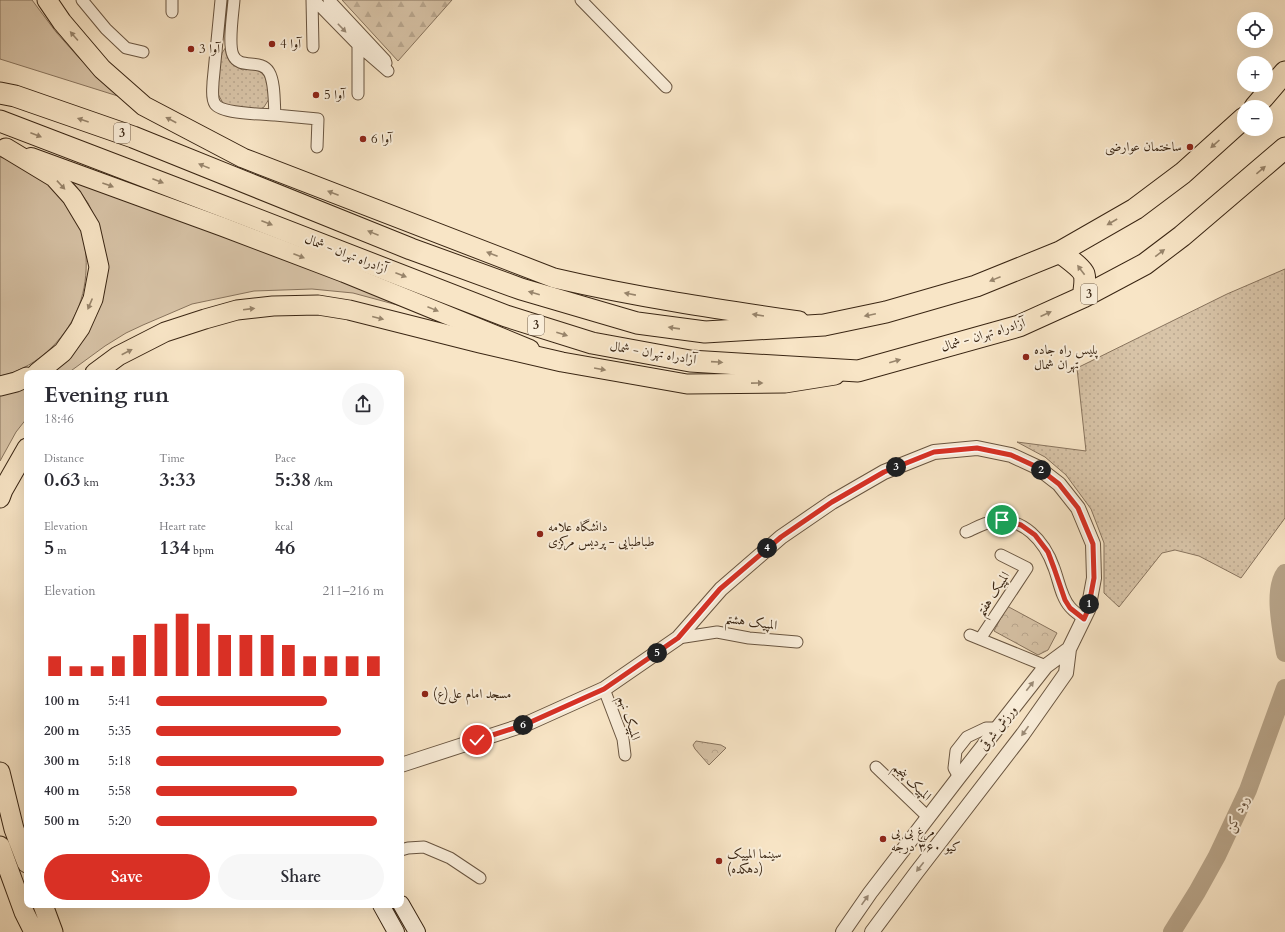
<!DOCTYPE html>
<meta charset="utf-8">
<style>
body{margin:0;font-family:Cardo,Amiri,serif;background:#f7f7f7;color:#2b2b33;height:100vh;display:flex;flex-direction:column;font-size:15px;white-space:nowrap}
*{box-sizing:border-box;margin:0}
p{font-size:13px;color:#7c7c81}
.icon{flex:none;width:22px;height:22px;fill:none;stroke:currentColor;stroke-width:2;stroke-linecap:round;stroke-linejoin:round}
.map{position:relative;flex:1;overflow:hidden}
.panel{position:absolute;left:24px;top:370px;width:380px;height:538px;display:flex;flex-direction:column;background:#fff;border-radius:8px;box-shadow:0 4px 16px #0002}
.panel>*{flex:none}
.fabs{position:absolute;left:1237px;top:12px;display:grid;gap:8px}
.fabs a{display:grid;place-items:center;width:36px;height:36px;border-radius:50%;background:#fff;box-shadow:0 4px 16px #0002;font-size:20px}
.pin{position:absolute;display:grid;place-items:center;width:34px;height:34px;color:#fff;margin:-17px;border:2px solid #fff;border-radius:50%;box-shadow:0 1px 4px #0007}
.km{position:absolute;width:20px;height:20px;margin:-10px;border-radius:50%;background:#222;color:#fff;font-size:11px;line-height:20px;text-align:center}
.round{display:grid;place-items:center;flex:none;width:42px;height:42px;border-radius:21px;background:#f7f7f7}
.headline{display:flex;align-items:center;justify-content:space-between;height:68px;padding:0 20px}
h1{font-size:22px;font-weight:600;line-height:30px}
.figures{display:grid;grid-template-columns:repeat(3,1fr);gap:6px;height:68px;padding:4px 20px}
.figures div{display:grid;align-content:center}
.figures b{font-size:20px;font-weight:600}
.figures small{font-size:11px;font-weight:400}
.figures p{font-size:11px}
.chart{height:112px;padding:8px 20px}
.chart p{display:flex;justify-content:space-between}
.chart svg{width:100%;height:72px;margin-top:4px;stroke:#d93025;stroke-width:6}
.action{display:flex;gap:8px;margin-top:auto;padding:8px 20px}
.action a{flex:1;height:46px;border-radius:24px;background:#d93025;color:#fff;font-size:16px;font-weight:600;line-height:46px;text-align:center}
.action a+a{background:#f7f7f7;color:#2b2b33}
ul{padding:0 20px;list-style:none;font-size:13px}
li{display:grid;grid-template-columns:64px 48px 1fr;align-items:center;height:30px}
li i{height:10px;border-radius:5px;background:#d93025}
.map>svg:first-child{display:block}
</style>
<div class="map">
<svg width="1285" height="932" viewBox="0 0 1285 932">
<defs>
<pattern id="forest-firs" width="22" height="20" patternUnits="userSpaceOnUse"><rect width="22" height="20" fill="#d8c4a8"/><path d="M5 1l3.5 6h-7zM16 11l3.5 6h-7z" fill="#baa890"/></pattern>
<pattern id="park-crowns" width="20" height="18" patternUnits="userSpaceOnUse"><rect width="20" height="18" fill="#d8c4a8"/><path d="M2 6a3 3 0 1 1 6 0M12 15a3 3 0 1 1 6 0" fill="none" stroke="#baa890"/></pattern>
<pattern id="garden-dots" width="8" height="8" patternUnits="userSpaceOnUse"><rect width="8" height="8" fill="#d8c4a8"/><path d="M2 2h.1M6 6h.1" fill="none" stroke="#baa890" stroke-width="1.8" stroke-linecap="round"/></pattern>
</defs>
<rect width="100%" height="100%" fill="#f8e5c6"/>
<filter id="stains"><feTurbulence type="fractalNoise" baseFrequency=".005" numOctaves="4"/><feColorMatrix values="0 0 0 0 .2 0 0 0 0 .09 0 0 0 0 .02 0 0 0 .5 -.17"/></filter>
<radialGradient id="worn" r=".72"><stop offset=".6" stop-color="#630" stop-opacity="0"/><stop offset="1" stop-color="#630" stop-opacity=".3"/></radialGradient>
<path fill="#d8c4a8" stroke="#88745e" d="M0,0H32L56,32L80,59L121,97L0,59Z
M0,157C19,162 30,169 45,182C60,195 75,213 82,232C85,240 85,248 86,256C88,291 77,322 52,347C38,361 20,372 0,376Z
M70,178L200,225L402,305L401,306L353,293L312,289L254,291L192,304L143,325L126,333L105,346L68,373H49L83,339L96,220L88,203Z
M27,386V418L16,432L0,461V393Z"/>
<path fill="url(#forest-firs)" stroke="#88745e" d="M342,0H452L398,61Z"/>
<path fill="url(#park-crowns)" stroke="#88745e" d="M1007,606L1057,633L1048,650L1038,655L994,631Z
M696,741L721,745L726,748L709,765L695,749L693,745Z"/>
<path fill="url(#garden-dots)" stroke="#88745e" d="M226,47C224,58 233,66 243,70C246,68 248,69 252,69C269,72 267,85 269,99L264,107L257,111L224,105L218,94L217,84L218,59Z
M1285,269V518L1241,578L1199,556L1175,550L1162,553L1119,607L1104,593V543L1091,509L1066,475L1045,457L1017,442L1086,451L1077,368L1227,294Z"/>
<g fill="none" stroke-linecap="round" stroke-linejoin="round">
<path stroke="#b7a489" stroke-width="18" d="M1285,573C1272,590 1282,633 1285,653
M1172,932L1197,892L1217,856L1248,790L1285,688"/>
<g stroke="#695540" stroke-width="13">
<path id="minor" d="M82,0L106,29L126,48L143,52
M221,0L213,82C213,88 211,98 215,104C222,114 263,114 275,115C274,103 275,82 269,72C261,58 239,70 233,55C228,44 233,13 234,0
M312,0L313,47
M314,0L358,45L388,71
M329,0L385,60L386,63
M581,0L666,87
M172,12V0
M358,94V45
M275,115L318,119L317,147
M966,532C974,529 983,523 992,522C1023,515 1045,542 1054,568C1059,581 1061,597 1070,607C1074,612 1080,615 1084,619
M970,635L1046,666
M678,638L717,632L749,638L797,642
M980,639L1027,568L1001,555
M604,689L623,739L625,755
M876,767L928,817
M959,777L954,768L956,751L967,737L986,728H998
M401,850L408,848L424,847L450,858L480,878"/>
</g>
<g stroke="#695540" stroke-width="16">
<path id="tertiary" d="M401,765L524,725L604,689L678,638L721,589L781,537L832,502L884,472L934,452L977,448L1011,455L1037,467L1059,484L1078,508L1093,544L1094,578L1088,610L1069,649L1046,666L959,777L870,893L843,932
M872,932L916,873L1023,734L1066,673L1069,649"/>
</g>
<g stroke="#392513" stroke-width="18">
<path id="secondary" d="M401,904L417,932
M381,905L396,932"/>
</g>
<g stroke="#392513" stroke-width="20">
<path id="primary" d="M31,157L223,227L344,273L530,349"/>
</g>
<g stroke="#392513" stroke-width="21">
<path id="trunk" d="M47,0L62,22L102,69L144,106L243,158L554,278C635,297 717,309 799,321
M6,148L54,177L72,197L90,227L99,267L93,299L80,328L63,352L37,373
M95,373L118,356L165,332L205,319L237,310L273,306L318,305L349,310L480,343L562,362L687,384L785,383L835,375
M0,386L16,382L27,377
M0,498L3,490L27,448
M0,772L14,829L27,863
M0,846L24,912L34,932
M43,905L53,932"/>
</g>
<g stroke="#392513" stroke-width="23">
<path id="motorway" d="M0,93L15,96L133,137L411,249L521,289L637,323L705,332L824,325L886,312L976,286L1060,252L1135,209L1183,173L1244,118
M1255,107L1285,72
M0,121L230,209L506,316L592,343L690,361L858,371L1019,326L1083,297L1145,264L1182,236L1285,148
M1060,252C1067,258 1081,267 1084,274C1086,280 1084,291 1083,297"/>
</g>
<use href="#minor" stroke="#faeeda" stroke-width="11"/>
<use href="#tertiary" stroke="#faeeda" stroke-width="14"/>
<use href="#secondary" stroke="#faeeda" stroke-width="16"/>
<use href="#primary" stroke="#f8e5c6" stroke-width="18"/>
<use href="#trunk" stroke="#f8e5c6" stroke-width="19"/>
<use href="#motorway" stroke="#f8e5c6" stroke-width="21"/>
</g>
<defs><path id="oneway-solid" d="M-6-.8H1V-3.2L6.5 0L1 3.2V.8H-6Z"/></defs>
<g fill="#9a8a76">
<use href="#oneway-solid" transform="translate(342 28) rotate(46)"/>
<use href="#oneway-solid" transform="translate(1030 686) rotate(-52)"/>
<use href="#oneway-solid" transform="translate(1025 731) rotate(126)"/>
<use href="#oneway-solid" transform="translate(920 867) rotate(128)"/>
<use href="#oneway-solid" transform="translate(865 900) rotate(-55)"/>
</g>
<g fill="#98856c">
<use href="#oneway-solid" transform="translate(74 36) rotate(-131)"/>
<use href="#oneway-solid" transform="translate(83 120) rotate(-161)"/>
<use href="#oneway-solid" transform="translate(171 120) rotate(-152)"/>
<use href="#oneway-solid" transform="translate(36 135) rotate(21)"/>
<use href="#oneway-solid" transform="translate(1215 144) rotate(138)"/>
<use href="#oneway-solid" transform="translate(204 166) rotate(-158)"/>
<use href="#oneway-solid" transform="translate(1261 170) rotate(-40)"/>
<use href="#oneway-solid" transform="translate(158 181) rotate(21)"/>
<use href="#oneway-solid" transform="translate(61 185) rotate(47)"/>
<use href="#oneway-solid" transform="translate(108 185) rotate(20)"/>
<use href="#oneway-solid" transform="translate(333 193) rotate(-159)"/>
<use href="#oneway-solid" transform="translate(1112 222) rotate(150)"/>
<use href="#oneway-solid" transform="translate(267 223) rotate(21)"/>
<use href="#oneway-solid" transform="translate(373 233) rotate(-158)"/>
<use href="#oneway-solid" transform="translate(1160 253) rotate(-37)"/>
<use href="#oneway-solid" transform="translate(492 254) rotate(-159)"/>
<use href="#oneway-solid" transform="translate(299 256) rotate(21)"/>
<use href="#oneway-solid" transform="translate(1081 270) rotate(-127)"/>
<use href="#oneway-solid" transform="translate(401 275) rotate(21)"/>
<use href="#oneway-solid" transform="translate(995 279) rotate(158)"/>
<use href="#oneway-solid" transform="translate(534 293) rotate(-164)"/>
<use href="#oneway-solid" transform="translate(630 294) rotate(-169)"/>
<use href="#oneway-solid" transform="translate(90 304) rotate(113)"/>
<use href="#oneway-solid" transform="translate(249 309) rotate(-7)"/>
<use href="#oneway-solid" transform="translate(433 309) rotate(22)"/>
<use href="#oneway-solid" transform="translate(1046 314) rotate(-24)"/>
<use href="#oneway-solid" transform="translate(758 315) rotate(-171)"/>
<use href="#oneway-solid" transform="translate(870 315) rotate(168)"/>
<use href="#oneway-solid" transform="translate(378 318) rotate(14)"/>
<use href="#oneway-solid" transform="translate(674 328) rotate(-172)"/>
<use href="#oneway-solid" transform="translate(562 334) rotate(18)"/>
<use href="#oneway-solid" transform="translate(127 352) rotate(-27)"/>
<use href="#oneway-solid" transform="translate(895 361) rotate(-16)"/>
<use href="#oneway-solid" transform="translate(717 362) rotate(4)"/>
<use href="#oneway-solid" transform="translate(600 369) rotate(10)"/>
<use href="#oneway-solid" transform="translate(757 383) rotate(-1)"/>
</g>
<g fill="none" stroke-linecap="round" stroke-linejoin="round">
<g stroke="#fff" stroke-width="8">
<path id="route" d="M477,740L524,725L604,689L678,638L720,589L781,537L832,502L884,472L934,452L977,448L1011,455L1037,467L1059,484L1078,508L1093,544L1094,578L1088,610L1084,619L1070,608L1065,600L1054,568L1048,552L1035,535L1021,525L1002,520"/>
</g>
<use href="#route" stroke="#d93025" stroke-width="5"/>
</g>
<g fill="#8f2418" stroke="#faeeda" stroke-width="1.5">
<circle cx="272" cy="44" r="4"/>
<circle cx="191" cy="49" r="4"/>
<circle cx="316" cy="95" r="4"/>
<circle cx="363" cy="139" r="4"/>
<circle cx="1190" cy="147" r="4"/>
<circle cx="1026" cy="357" r="4"/>
<circle cx="540" cy="534" r="4"/>
<circle cx="425" cy="694" r="4"/>
<circle cx="883" cy="839" r="4"/>
<circle cx="719" cy="861" r="4"/>
</g>
<g text-anchor="middle" dominant-baseline="central" stroke-width="4" stroke-linejoin="round" paint-order="stroke">
<g fill="#faeeda" stroke="#73614f" stroke-width="1">
<rect x="114" y="123" width="16" height="20" rx="3"/>
<rect x="1081" y="284" width="16" height="20" rx="3"/>
<rect x="528" y="315" width="16" height="20" rx="3"/>
</g>
<g font-size="12" font-weight="bold" fill="#392513">
<text x="122" y="133">3</text>
<text x="1089" y="294">3</text>
<text x="536" y="325">3</text>
</g>
<g font-size="13" fill="#392513" stroke="#faeeda" text-anchor="start">
<text x="280" y="44">آوا 4</text>
<text x="199" y="49">آوا 3</text>
<text x="324" y="95">آوا 5</text>
<text x="371" y="139">آوا 6</text>
<text x="1182" y="147" text-anchor="end">ساختمان عوارضی</text>
<text x="1034" y="350">پلیس راه جاده<tspan x="1034" dy="15">تهران شمال</tspan></text>
<text x="548" y="527">دانشگاه علامه<tspan x="548" dy="15">طباطبایی - پردیس مرکزی</tspan></text>
<text x="433" y="694">مسجد امام علی(ع)</text>
<text x="891" y="832">مرغ بی بی<tspan x="891" dy="15">کیو ۳۶۰ درجه</tspan></text>
<text x="727" y="854">سینما المپیک<tspan x="727" dy="15">(دهکده)</tspan></text>
</g>
<g font-size="13" fill="#392513" stroke="#faeeda">
<text transform="translate(346 254) rotate(21)">آزادراه تهران - شمال</text>
<text transform="translate(983 335) rotate(-17)">آزادراه تهران - شمال</text>
<text transform="translate(653 353) rotate(9)">آزادراه تهران - شمال</text>
<text transform="translate(993 594) rotate(-57)">المپیک هفتم</text>
<text transform="translate(751 622) rotate(8)">المپیک هشتم</text>
<text transform="translate(629 718) rotate(72)">المپیک نهم</text>
<text transform="translate(998 728) rotate(-52)">ورزش شرقی</text>
<text transform="translate(912 782) rotate(44)">المپیک پنجم</text>
</g>
<g font-size="14" font-style="italic" fill="#65513c" stroke="#faeeda">
<text transform="translate(1237 814) rotate(-65)">رود کن</text>
</g>
</g>
<rect width="100%" height="100%" filter="url(#stains)"/>
<rect width="100%" height="100%" fill="url(#worn)"/>
</svg>
<div class="fabs">
<a><svg class="icon" aria-label="locate" viewBox="0 0 24 24"><circle cx="12" cy="12" r="6"/><path d="M12 2v4M12 18v4M2 12h4M18 12h4"/></svg></a>
<a>+</a>
<a>−</a>
</div>
<div class="pin" style="left:1002px;top:520px;background:#1e9e55"><svg class="icon" aria-label="arrive" viewBox="0 0 24 24"><path d="M6 21V4h12l-3 4 3 4H6"/></svg></div>
<div class="pin" style="left:477px;top:740px;background:#d93025"><svg class="icon" aria-label="check" viewBox="0 0 24 24"><path d="M5 12l5 5 9-10"/></svg></div>
<b class="km" style="left:1089px;top:604px">1</b>
<b class="km" style="left:1041px;top:470px">2</b>
<b class="km" style="left:896px;top:467px">3</b>
<b class="km" style="left:767px;top:548px">4</b>
<b class="km" style="left:657px;top:653px">5</b>
<b class="km" style="left:523px;top:725px">6</b>
<section class="panel">
<div class="headline"><div><h1>Evening run</h1><p>18:46</p></div><a class="round"><svg class="icon" aria-label="share" viewBox="0 0 24 24"><path d="M12 15V3M7 8l5-5 5 5M5 13v7h14v-7"/></svg></a></div>
<div class="figures">
<div><p>Distance</p><b>0.63<small> km</small></b></div>
<div><p>Time</p><b>3:33</b></div>
<div><p>Pace</p><b>5:38<small> /km</small></b></div>
</div>
<div class="figures">
<div><p>Elevation</p><b>5<small> m</small></b></div>
<div><p>Heart rate</p><b>134<small> bpm</small></b></div>
<div><p>kcal</p><b>46</b></div>
</div>
<div class="chart"><p><span>Elevation</span>211–216 m</p>
<svg viewBox="0 0 160 44" preserveAspectRatio="none"><path d="M5 44V32M15 44V38M25 44V38M35 44V32M45 44V19M55 44V12M65 44V6M75 44V12M85 44V19M95 44V19M105 44V19M115 44V25M125 44V32M135 44V32M145 44V32M155 44V32"/></svg>
</div>
<ul>
<li><b>100 m</b>5:41<i style="width:75%"></i></li>
<li><b>200 m</b>5:35<i style="width:81%"></i></li>
<li><b>300 m</b>5:18<i style="width:100%"></i></li>
<li><b>400 m</b>5:58<i style="width:62%"></i></li>
<li><b>500 m</b>5:20<i style="width:97%"></i></li>
</ul>
<div class="action"><a>Save</a><a>Share</a></div>
</section>
</div>
